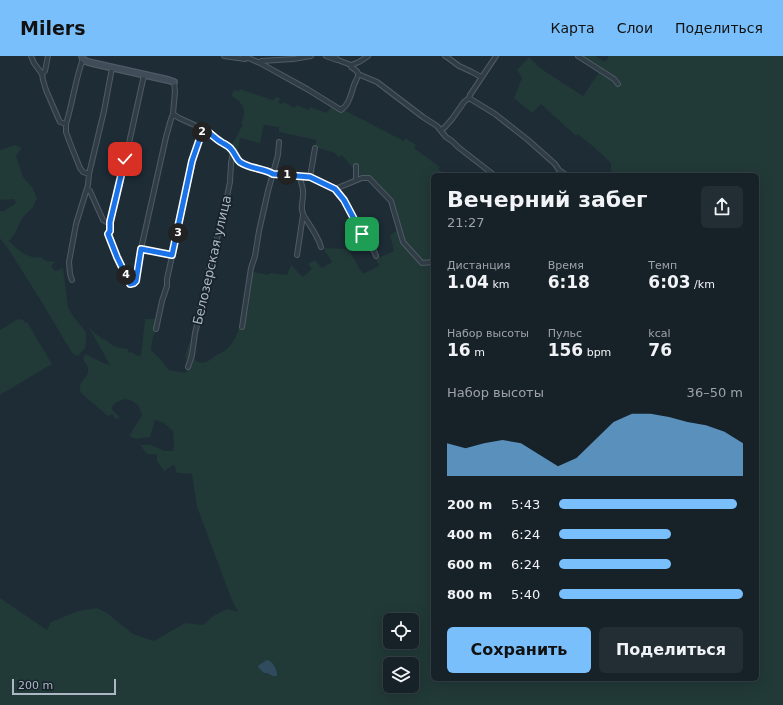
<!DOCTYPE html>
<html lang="ru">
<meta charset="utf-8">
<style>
body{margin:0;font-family:"DejaVu Sans",sans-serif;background:#232e34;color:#f1f3f6;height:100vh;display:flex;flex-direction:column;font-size:15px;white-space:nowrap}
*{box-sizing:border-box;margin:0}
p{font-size:13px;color:#9ea3a8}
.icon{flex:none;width:22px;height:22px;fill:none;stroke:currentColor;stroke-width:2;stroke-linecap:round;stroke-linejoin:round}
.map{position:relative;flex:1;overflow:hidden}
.drawer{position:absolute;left:431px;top:117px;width:328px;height:508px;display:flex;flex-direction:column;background:#162128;border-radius:6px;box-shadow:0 4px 16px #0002,0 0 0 1px #353e45}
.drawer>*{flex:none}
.buttons{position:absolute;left:383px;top:557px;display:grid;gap:8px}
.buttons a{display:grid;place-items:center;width:36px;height:36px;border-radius:6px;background:#162128;box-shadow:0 4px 16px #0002,0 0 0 1px #353e45;font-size:20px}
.scale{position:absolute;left:12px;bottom:10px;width:104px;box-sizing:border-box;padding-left:4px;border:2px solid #abb8c4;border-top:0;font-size:11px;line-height:14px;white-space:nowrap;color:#abb8c4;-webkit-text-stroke:3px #17222a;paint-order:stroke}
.pin{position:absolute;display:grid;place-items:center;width:34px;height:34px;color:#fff;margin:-17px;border-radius:8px;box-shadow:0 2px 6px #0006}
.km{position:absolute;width:20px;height:20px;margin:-10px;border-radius:50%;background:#222;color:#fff;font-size:11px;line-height:20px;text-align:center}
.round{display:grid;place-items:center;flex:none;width:42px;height:42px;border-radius:6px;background:#232e34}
.summary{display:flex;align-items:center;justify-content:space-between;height:68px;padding:0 16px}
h1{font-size:22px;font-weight:700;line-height:30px}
.metrics{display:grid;grid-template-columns:repeat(3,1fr);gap:6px;height:68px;padding:4px 16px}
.metrics div{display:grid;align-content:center}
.metrics b{font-size:17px;font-weight:700}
.metrics small{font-size:11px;font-weight:400}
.metrics p{font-size:11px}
.chart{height:112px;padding:8px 16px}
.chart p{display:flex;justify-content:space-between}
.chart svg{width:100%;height:72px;margin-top:4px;fill:#78bffb;opacity:.7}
.primary-button{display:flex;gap:8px;margin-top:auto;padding:8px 16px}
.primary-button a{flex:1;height:46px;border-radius:6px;background:#78bffb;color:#111;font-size:16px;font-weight:700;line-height:46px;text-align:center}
.primary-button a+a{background:#232e34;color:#f1f3f6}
ul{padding:0 16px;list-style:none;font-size:13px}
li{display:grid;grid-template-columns:64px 48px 1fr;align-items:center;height:30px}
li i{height:10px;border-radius:5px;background:#78bffb}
header{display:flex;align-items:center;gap:24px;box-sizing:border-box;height:56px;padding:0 20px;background:#78bffb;color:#111}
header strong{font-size:19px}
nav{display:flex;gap:22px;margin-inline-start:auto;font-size:14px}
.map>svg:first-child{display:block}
</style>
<header>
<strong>Milers</strong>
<nav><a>Карта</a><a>Слои</a><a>Поделиться</a></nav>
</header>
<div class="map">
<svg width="783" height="649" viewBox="0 0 783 649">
<rect width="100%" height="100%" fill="#1e2c36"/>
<path fill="#213937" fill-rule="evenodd" d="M577,0H595L605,6L609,0H783V649H0V542L47,574L51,566L78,555L97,552L107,557L133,578L154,585L185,567L203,569L213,560L227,553L238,556L231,542L197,451L192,418L177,417L174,409L164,415L157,405V398H147L140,389H151L165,395H173L174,386L173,375L164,367L155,364L150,381L136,383L129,380L142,359L138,349L130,344L124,343L115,347L111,352L120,362L116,363L112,358L108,360L82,338C74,325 90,324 88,312C87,309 85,306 83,303L85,298L103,307L110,309L88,270C94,277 99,281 108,285L109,287L116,291L129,293L128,296L134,297L135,299L141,300L145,263H157V273L153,281L151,294L163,306L169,314L186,317L188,303L185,302L187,293L193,279L195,280L193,299L196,305C205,309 208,305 215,300C219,298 223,296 226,294C243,280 246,236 250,215L268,219L270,217L287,219L291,209L303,221L312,213L308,208L315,204L322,212L332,206L323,192L348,193L363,218L379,210L376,203L394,195L390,179L398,174L390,148L368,123C360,122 347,105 342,99L339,101L335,97L315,91L316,84L279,76V71L264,69L260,87L240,82L237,99L232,89L243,68L241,67C242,64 244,61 244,57C244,49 238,43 231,40L234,34L238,35L240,33L273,44L276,41L281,43L278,46L282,48L284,46L294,52L297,49L308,54L311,51L326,57L332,51L341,56L344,54L404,85L405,82L416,89L414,92L440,111L438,113L446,119H433V623H757V119H615L611,115V107L596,93L578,78L576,80L541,48L532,57L514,42L522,22L517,14L529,1L540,12L583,40L600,15ZM390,564H412V586H390ZM390,608H412V630H390Z
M15,89L22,92L16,100L23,121L32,131L37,142L33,151L22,162L15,178L9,185C18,194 27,203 41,201L46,205L56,206L51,210L55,215L63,212L68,251L73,260L86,276V284L85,292L78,300L72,297L41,245L7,191L1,184L0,182V155H4L16,147L14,143L2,144L0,143V94Z
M18,263L23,264L25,267L27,266L52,308L0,339V274Z"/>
<path fill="#304a5e" d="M267,604C273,605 277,613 277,620H273L267,617H264L258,611L259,609Z"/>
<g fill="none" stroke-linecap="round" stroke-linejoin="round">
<g stroke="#4f5b64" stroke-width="6">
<path id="street" d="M31,0L34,7L42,18L43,24L46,34L59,64L60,66L66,68V76L70,87L80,112L83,116L89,118
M224,0L245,3L247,2
M244,0L260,7L269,12L307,33L341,54C349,49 351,38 354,29C355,26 359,20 358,17C357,15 353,12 351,11V9L359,6L368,0
M326,0L337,4
M334,0L338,4L351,9
M445,0L447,1L459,10L472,16L481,21
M578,0L614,23L618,28
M260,7L261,5L293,3L311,0
M42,18L45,15L48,0
M358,18L377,26L423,61L437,70L446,81L452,85L458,91L494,119
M144,19L116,146L110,166L109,175L108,178L117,201L130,228L134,227L136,225L141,193L166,81L171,63L173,58L175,35L174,26
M469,42L495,58L528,84L555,108L559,114L566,119
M173,58L179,62L210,76L219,85L230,91L238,105L241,107L250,111L270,116L273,118L310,121L335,133L344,144L353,163L360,174L364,183L374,195L376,200
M66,68C73,46 75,24 83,3
M441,74L445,71L452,63L464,46L469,42L470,39L496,0
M356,110V124
M300,120C300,125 303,130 303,135C304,144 299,152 304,160C310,170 318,180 321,191
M310,121L315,92
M87,133L90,135L103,164L108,167L110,166
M335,133L362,122H369L391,145L403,186L422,207L433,206
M141,193L172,199
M297,199L303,159
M72,224L70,218L69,206L76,168L88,129L89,118L104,55L112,12
M242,271L251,212L255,200L259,175L268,135L278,99L279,86
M156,273L162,245L167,230V223L193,105L203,73
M188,311L192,299L195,277L198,265L200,254L203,243L207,235V225L212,200L222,165L230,126L231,107L233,96"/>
</g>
<g stroke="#4f5b64" stroke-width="8">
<path id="secondary" d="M82,0C83,5 87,6 92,7L168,24L174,26"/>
</g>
<use href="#street" stroke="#313d46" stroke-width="4"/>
<use href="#secondary" stroke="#3f4d59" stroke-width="5.5"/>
</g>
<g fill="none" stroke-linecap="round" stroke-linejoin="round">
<g stroke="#fff" stroke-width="8">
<path id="route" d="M125,103L110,166V175L108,178L117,201L130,228L134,227L136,225L141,193L172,199L192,105L203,73C210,76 214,82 221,86C224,88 229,90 231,93C235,97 236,103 240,106C250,113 263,112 273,118L310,121L335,133L344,144L362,178"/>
</g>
<use href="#route" stroke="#1a73e8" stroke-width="5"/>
</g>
<g text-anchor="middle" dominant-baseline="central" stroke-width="3.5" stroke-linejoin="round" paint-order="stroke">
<g font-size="13" fill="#abb8c4" stroke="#17222a">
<text transform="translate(212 204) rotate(-77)">Белозерская улица</text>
</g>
</g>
</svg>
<div class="buttons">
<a><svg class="icon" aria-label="locate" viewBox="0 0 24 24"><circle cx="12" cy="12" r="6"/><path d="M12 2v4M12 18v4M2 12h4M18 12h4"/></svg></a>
<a><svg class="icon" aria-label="layers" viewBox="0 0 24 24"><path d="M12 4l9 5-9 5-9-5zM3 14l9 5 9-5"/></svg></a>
</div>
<div class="scale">200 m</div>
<div class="pin" style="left:362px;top:178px;background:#1e9e55"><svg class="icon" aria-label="arrive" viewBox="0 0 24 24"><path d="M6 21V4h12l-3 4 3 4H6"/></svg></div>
<div class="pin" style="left:125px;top:103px;background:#d93025"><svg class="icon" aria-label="check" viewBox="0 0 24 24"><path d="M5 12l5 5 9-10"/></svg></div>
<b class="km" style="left:287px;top:119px">1</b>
<b class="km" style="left:202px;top:76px">2</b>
<b class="km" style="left:178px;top:177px">3</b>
<b class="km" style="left:126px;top:219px">4</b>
<section class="drawer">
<div class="summary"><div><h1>Вечерний забег</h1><p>21:27</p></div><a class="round"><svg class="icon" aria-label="share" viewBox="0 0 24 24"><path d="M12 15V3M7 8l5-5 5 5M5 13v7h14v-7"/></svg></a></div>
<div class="metrics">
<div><p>Дистанция</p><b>1.04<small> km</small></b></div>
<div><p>Время</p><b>6:18</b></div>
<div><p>Темп</p><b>6:03<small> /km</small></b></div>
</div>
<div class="metrics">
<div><p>Набор высоты</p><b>16<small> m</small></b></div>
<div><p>Пульс</p><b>156<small> bpm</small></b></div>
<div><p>kcal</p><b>76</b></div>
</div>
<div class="chart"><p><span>Набор высоты</span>36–50 m</p>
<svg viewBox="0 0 160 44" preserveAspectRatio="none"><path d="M0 44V24L10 27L20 24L30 22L40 24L50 31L60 38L70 33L80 22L90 11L100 6L110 6L120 8L130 11L140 13L150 17L160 24V44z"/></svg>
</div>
<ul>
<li><b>200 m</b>5:43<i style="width:97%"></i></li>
<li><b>400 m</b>6:24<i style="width:61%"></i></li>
<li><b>600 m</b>6:24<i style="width:61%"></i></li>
<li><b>800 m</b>5:40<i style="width:100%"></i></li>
</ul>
<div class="primary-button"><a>Сохранить</a><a>Поделиться</a></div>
</section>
</div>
